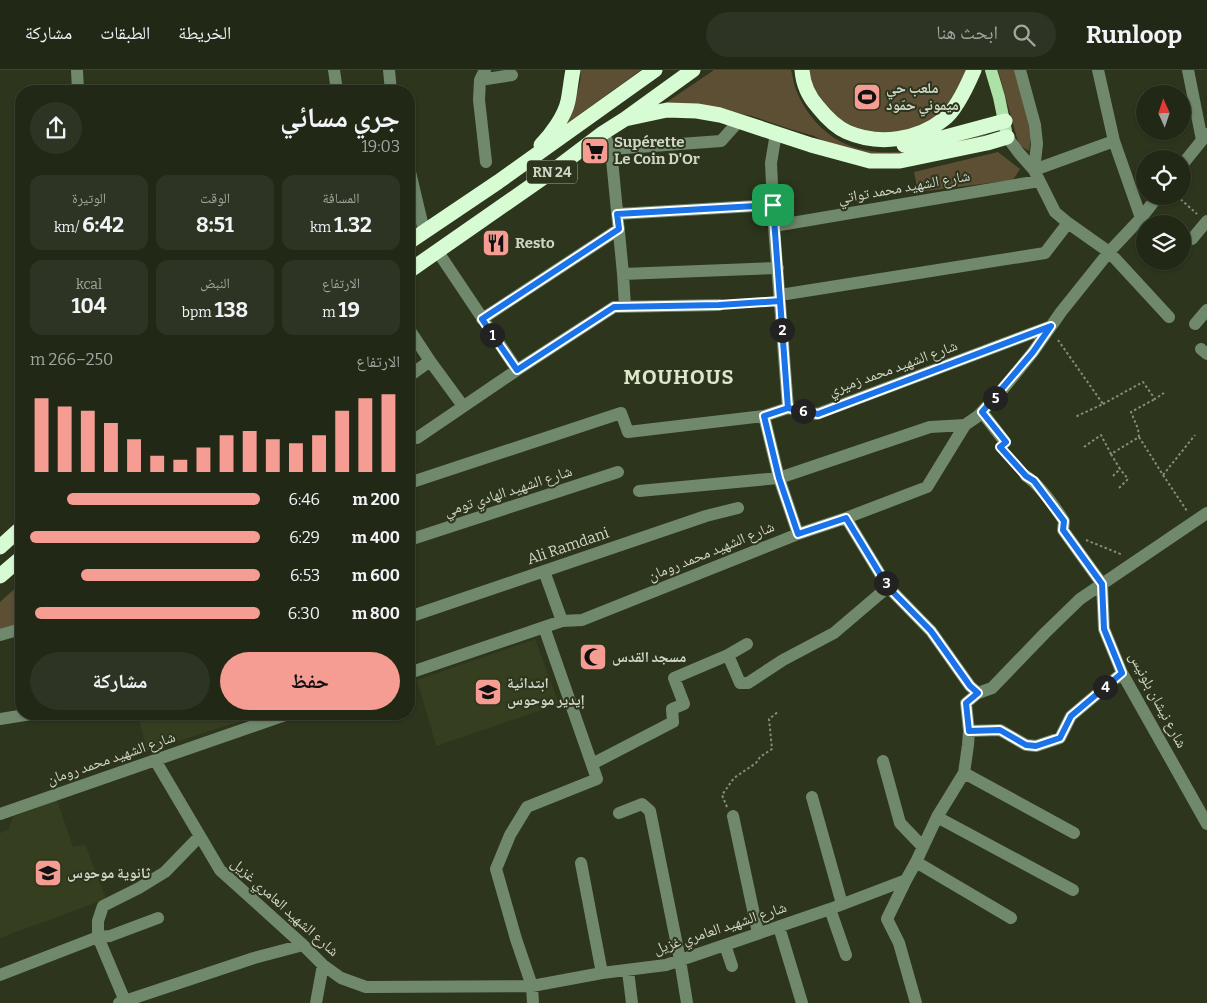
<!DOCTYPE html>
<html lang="ar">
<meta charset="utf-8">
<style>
body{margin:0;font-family:Bitter,"Noto Naskh Arabic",serif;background:#2e3423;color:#f1f3f6;direction:rtl;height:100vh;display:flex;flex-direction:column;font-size:19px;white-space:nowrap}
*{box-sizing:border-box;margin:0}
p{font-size:16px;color:#a2a6a1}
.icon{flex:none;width:28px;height:28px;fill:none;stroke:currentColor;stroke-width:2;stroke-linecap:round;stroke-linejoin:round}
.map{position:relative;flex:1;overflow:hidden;direction:ltr}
.side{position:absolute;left:15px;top:15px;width:400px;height:635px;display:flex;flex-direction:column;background:#222816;border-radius:20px;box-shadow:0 1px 4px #0004,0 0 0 1px #3f4435;direction:rtl}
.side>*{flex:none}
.needle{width:32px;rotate:357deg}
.controls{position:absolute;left:1136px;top:15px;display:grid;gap:10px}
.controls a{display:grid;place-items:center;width:55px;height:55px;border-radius:50%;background:#222816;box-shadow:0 1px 4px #0004,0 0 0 1px #3f4435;font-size:25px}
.pin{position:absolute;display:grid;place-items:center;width:42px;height:42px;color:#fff;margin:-21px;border-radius:10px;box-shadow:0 2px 8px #0006}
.km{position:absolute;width:25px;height:25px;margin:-12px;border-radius:50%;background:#222;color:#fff;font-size:14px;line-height:25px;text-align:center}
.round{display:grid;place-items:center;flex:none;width:52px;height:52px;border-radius:26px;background:#2e3423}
.summary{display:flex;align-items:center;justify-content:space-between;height:85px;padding:0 15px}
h1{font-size:28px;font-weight:700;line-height:38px}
.figures{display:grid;grid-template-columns:repeat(3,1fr);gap:8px;height:85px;padding:5px 15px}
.figures div{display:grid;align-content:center;border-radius:12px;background:#2e3423;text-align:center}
.figures b{font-size:21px;font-weight:700}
.figures small{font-size:14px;font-weight:400}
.figures p{font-size:14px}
.chart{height:140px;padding:10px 15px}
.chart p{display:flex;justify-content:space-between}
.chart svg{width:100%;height:90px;margin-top:5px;stroke:#f59c93;stroke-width:6}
.button{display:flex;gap:10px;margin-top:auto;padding:10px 15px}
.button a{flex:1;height:58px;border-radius:30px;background:#f59c93;color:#111;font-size:20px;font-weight:700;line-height:58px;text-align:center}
.button a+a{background:#2e3423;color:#f1f3f6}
ul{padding:0 15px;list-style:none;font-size:16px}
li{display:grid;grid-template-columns:80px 60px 1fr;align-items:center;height:38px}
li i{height:12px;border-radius:6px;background:#f59c93}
header{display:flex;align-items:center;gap:30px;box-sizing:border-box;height:70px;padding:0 25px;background:#222816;border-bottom:1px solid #3f4435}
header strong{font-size:24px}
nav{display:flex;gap:28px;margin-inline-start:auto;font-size:18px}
.search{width:350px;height:45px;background:#2e3423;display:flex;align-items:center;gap:12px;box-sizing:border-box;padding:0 18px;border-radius:28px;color:#a2a6a1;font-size:19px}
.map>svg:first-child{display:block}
</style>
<header>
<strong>Runloop</strong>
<div class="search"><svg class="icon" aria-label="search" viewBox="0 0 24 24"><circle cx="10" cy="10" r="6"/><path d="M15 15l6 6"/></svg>ابحث هنا</div>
<nav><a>الخريطة</a><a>الطبقات</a><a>مشاركة</a></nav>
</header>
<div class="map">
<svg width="1207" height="933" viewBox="0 0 1207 933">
<rect width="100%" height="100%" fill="#2d351d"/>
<path fill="#353e1f" d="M535,569L559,634L436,676L417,610Z
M138,644H259L260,645L147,681Z
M57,730L73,777L85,774L106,829L0,868V763L8,760L13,747Z"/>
<path fill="#5d4f34" d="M581,0H641L562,57C571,38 581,21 581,0Z
M714,0H791C793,7 794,16 797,22C815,64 850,85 895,82C906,82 918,79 929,76C948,72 967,68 986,64L987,68L915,83L876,87L828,73L814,66L790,59L752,46L716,39L664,34Z
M806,0H967L948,41L905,65L852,62L819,35Z
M998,0H1014L1028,50L1031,67L1029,81L1019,75Z
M998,82L1020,99L1013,110L918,122L914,102Z
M21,513V555L0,559V532Z"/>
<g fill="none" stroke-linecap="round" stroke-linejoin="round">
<path stroke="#868d7a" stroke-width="2" stroke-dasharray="2.5 2.5" stroke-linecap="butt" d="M1177,126L1197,144
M731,234L769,232
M1058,270L1103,334L1075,347
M1103,334L1143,312L1155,329L1164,323
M1139,367L1163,405L1195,365
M1084,377L1101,365L1111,384L1139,367L1138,359L1131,342L1155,329
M1006,384L1018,397
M1111,384L1120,399L1113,406
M1163,405L1187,441
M1119,418L1128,409L1120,399
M1086,470L1123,485
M727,737L722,725L734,708L756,693L760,687L772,679L769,649L779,641"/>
<path stroke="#70896d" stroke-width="12" d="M77,0L78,21
M334,0L337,21
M389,0L391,21
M485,0L480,10L479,30L486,92
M1020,0L1035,55L1037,74L1034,100L1114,71
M1098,0L1114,71L1141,148
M1188,0L1202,70
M480,10L512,5
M603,63L611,79L623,204
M776,63L771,93L774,156L788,338
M1007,67L1019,83L1034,100L1055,142L1068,153L1109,182L1169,247
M611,79L721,71L739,51
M1182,95L1207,64
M409,98L424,161
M617,144L773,135
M774,156L1039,111
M1192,169L1207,151
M438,182L517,300
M780,225L1045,183L1068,153
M625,237L623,204L778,198
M482,249L619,159
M1195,254L1207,240
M409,259L430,291L463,336
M1201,279L1207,284
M409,306L430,291
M982,342L1005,372
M764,346L779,408L798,464
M417,368L517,300L614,237L719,235
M1026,406C1040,415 1055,437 1064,451L1063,460L1102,514L1104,559L1122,603L1207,754
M409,413L621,343L628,362L764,346L788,338L817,344L1051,256
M639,421L779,408L930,357L965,355
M409,470L618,402
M544,501L562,551
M409,547L706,446L738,438
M0,565L21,559
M728,585L740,613H748L783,590L834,563L888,517
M409,603L562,551L582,550L798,464L846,448L927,417L965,355L978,346L1003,319L1033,282L1061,242L1109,182L1141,148L1158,126
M978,623L992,618L1045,563L1080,529L1207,443
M0,649L31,644
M969,661L1000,660L1026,675L1036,676L1060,668L1071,646L1122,603
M155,690L220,800L303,875L323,895L341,908L366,917L532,916L602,903L666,895L830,839L906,810L916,792L937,747L964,703L968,675L969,661L966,633L978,623L970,616L931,561L888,517L846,448
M883,691L900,753L923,777
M592,694L673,652L672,639L684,634L674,608L728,585L747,574
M964,703L1074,763
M812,727L842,834
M619,743L642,734L650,741L680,890L687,933
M0,744L288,644
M733,746L758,863
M937,747L1073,820
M916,792L1011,848
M581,793L602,903
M906,810L887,849L899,873L916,933
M830,839L846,885
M779,857L802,933
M725,875L732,896
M628,901L632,933
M0,905L98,867L110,866L158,848
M125,931L98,867V851L103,836L139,818L165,802L199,767
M119,933L254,888L303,875
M316,933L323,895
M533,933L532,916L516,869L496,799L510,765L527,737L597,709L544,557"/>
<path stroke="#ade1a7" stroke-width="12" d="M991,0L999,27L1006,61"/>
<path stroke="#d7fcd3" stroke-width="15" d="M802,0C803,14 809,27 818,37C826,47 836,57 847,62C879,76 918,70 944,49C956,40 968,14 974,0
M625,49L667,40L697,41L720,45L811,75L870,91H900L987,73L1007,67
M541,75C551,65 565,46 568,31C570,21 571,10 573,0
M904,75H911L938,69L1005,51
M409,172L498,112L655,0
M409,201L554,100L603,63L625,49L693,0
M0,477L21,458
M0,506L21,488"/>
</g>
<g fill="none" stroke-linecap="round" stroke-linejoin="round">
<g stroke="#fff" stroke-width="10">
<path id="route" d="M773,135L617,144L619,159L482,249L517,300L614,237L719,235L780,231L788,338L764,346L779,408L798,464L846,448L888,517L931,561L970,616L978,623L966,633L969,661L1000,660L1026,675L1036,676L1060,668L1071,646L1122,603L1104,559L1102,514L1063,460L1064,451L1034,411L1026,406L1000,377L1006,372L982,342L1033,282L1051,256L818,344L788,338L773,135"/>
</g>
<use href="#route" stroke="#1a73e8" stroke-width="6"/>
</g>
<defs>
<g id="stadium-square" transform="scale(1.4375)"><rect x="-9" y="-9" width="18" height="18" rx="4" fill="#f59c93" stroke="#2d351d"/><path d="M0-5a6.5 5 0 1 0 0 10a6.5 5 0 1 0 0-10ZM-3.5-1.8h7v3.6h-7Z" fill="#111"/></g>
<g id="supermarket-square" transform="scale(1.4375)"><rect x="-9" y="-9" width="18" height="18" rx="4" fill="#f59c93" stroke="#2d351d"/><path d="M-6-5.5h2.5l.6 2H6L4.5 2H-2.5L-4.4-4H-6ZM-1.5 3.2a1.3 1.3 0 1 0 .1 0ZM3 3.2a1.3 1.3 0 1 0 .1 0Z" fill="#111"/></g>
<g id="restaurant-square" transform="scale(1.4375)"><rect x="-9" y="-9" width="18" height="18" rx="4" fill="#f59c93" stroke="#2d351d"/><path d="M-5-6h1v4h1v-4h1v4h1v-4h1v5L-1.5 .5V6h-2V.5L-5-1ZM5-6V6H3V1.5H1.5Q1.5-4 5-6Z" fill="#111"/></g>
<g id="mosque-square" transform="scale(1.4375)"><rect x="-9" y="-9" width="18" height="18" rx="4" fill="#f59c93" stroke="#2d351d"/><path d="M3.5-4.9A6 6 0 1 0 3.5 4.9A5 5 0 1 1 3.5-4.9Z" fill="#111"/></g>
<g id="school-square" transform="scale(1.4375)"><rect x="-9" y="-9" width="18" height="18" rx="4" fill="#f59c93" stroke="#2d351d"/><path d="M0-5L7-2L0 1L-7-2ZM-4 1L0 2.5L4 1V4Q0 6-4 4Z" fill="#111"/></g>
</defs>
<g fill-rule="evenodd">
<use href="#stadium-square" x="867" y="27"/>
<use href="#supermarket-square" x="595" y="81"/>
<use href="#restaurant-square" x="496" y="173"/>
<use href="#mosque-square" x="593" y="587"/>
<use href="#school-square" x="488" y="622"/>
<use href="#school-square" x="48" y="803"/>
</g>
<g text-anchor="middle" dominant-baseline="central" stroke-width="4" stroke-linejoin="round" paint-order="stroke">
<rect fill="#2d351d" stroke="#9fa694" stroke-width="1" x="527" y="90.5" width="50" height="23" rx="4"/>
<g font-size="14" font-weight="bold" fill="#d0d6c7">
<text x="552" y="102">RN 24</text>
</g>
<g font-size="15" font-weight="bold" fill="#d0d6c7" stroke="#2d351d" text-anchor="start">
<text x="886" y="18">ملعب حي<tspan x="886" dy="17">ميموني حمّود</tspan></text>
<text x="614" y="72">Supérette<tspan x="614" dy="17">Le Coin D'Or</tspan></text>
<text x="515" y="173">Resto</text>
<text x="612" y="587">مسجد القدس</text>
<text x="507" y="613">ابتدائية<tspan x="507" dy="17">إيدير موحوس</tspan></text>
<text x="67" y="803">ثانوية موحوس</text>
</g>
<g font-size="15" fill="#d0d6c7" stroke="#2d351d">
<text transform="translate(904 117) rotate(-10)">شارع الشهيد محمد تواتي</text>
<text transform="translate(893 298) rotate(-20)">شارع الشهيد محمد زميري</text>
<text transform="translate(508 421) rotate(-18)">شارع الشهيد الهادي تومي</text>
<text transform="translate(568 476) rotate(-19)">Ali Ramdani</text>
<text transform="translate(711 481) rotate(-22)">شارع الشهيد محمد رومان</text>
<text transform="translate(1158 630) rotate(62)">شارع نيشان بلونيس</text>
<text transform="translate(111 688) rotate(-19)">شارع الشهيد محمد رومان</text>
<text transform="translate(285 837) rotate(42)">شارع الشهيد العامري غزيل</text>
<text transform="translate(720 858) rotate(-18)">شارع الشهيد العامري غزيل</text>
</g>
<g font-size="20" font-weight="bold" letter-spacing="1" fill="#dde8ca" stroke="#2d351d">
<text x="679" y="307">MOUHOUS</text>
</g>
</g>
</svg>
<div class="controls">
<a><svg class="needle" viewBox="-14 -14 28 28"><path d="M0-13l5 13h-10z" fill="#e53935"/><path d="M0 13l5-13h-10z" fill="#a2a6a1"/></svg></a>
<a><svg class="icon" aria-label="locate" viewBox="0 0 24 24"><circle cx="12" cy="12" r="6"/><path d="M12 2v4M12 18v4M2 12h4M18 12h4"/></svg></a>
<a><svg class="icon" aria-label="layers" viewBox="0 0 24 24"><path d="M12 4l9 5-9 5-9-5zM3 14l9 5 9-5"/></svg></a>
</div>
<div class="pin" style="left:773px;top:135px;background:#1e9e55"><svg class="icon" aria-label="arrive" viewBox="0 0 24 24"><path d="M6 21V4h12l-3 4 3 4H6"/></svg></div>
<b class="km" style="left:492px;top:265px">1</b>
<b class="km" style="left:782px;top:260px">2</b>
<b class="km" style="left:886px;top:513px">3</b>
<b class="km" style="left:1105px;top:617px">4</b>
<b class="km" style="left:995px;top:328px">5</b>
<b class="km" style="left:803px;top:341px">6</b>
<section class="side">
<div class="summary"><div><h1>جري مسائي</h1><p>19:03</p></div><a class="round"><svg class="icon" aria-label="share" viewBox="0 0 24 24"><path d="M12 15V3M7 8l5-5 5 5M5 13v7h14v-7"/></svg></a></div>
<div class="figures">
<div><p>المسافة</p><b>1.32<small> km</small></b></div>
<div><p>الوقت</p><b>8:51</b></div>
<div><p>الوتيرة</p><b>6:42<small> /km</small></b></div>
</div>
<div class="figures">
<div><p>الارتفاع</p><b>19<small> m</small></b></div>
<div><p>النبض</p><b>138<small> bpm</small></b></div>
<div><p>kcal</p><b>104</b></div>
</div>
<div class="chart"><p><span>الارتفاع</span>250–266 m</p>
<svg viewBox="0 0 160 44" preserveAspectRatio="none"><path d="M5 44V8M15 44V12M25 44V14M35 44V20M45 44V28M55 44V36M65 44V38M75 44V32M85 44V26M95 44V24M105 44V28M115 44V30M125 44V26M135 44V14M145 44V8M155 44V6"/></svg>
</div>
<ul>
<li><b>200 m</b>6:46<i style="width:84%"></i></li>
<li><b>400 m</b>6:29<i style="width:100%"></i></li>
<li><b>600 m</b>6:53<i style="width:78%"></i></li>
<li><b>800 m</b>6:30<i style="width:98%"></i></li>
</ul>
<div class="button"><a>حفظ</a><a>مشاركة</a></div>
</section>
</div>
